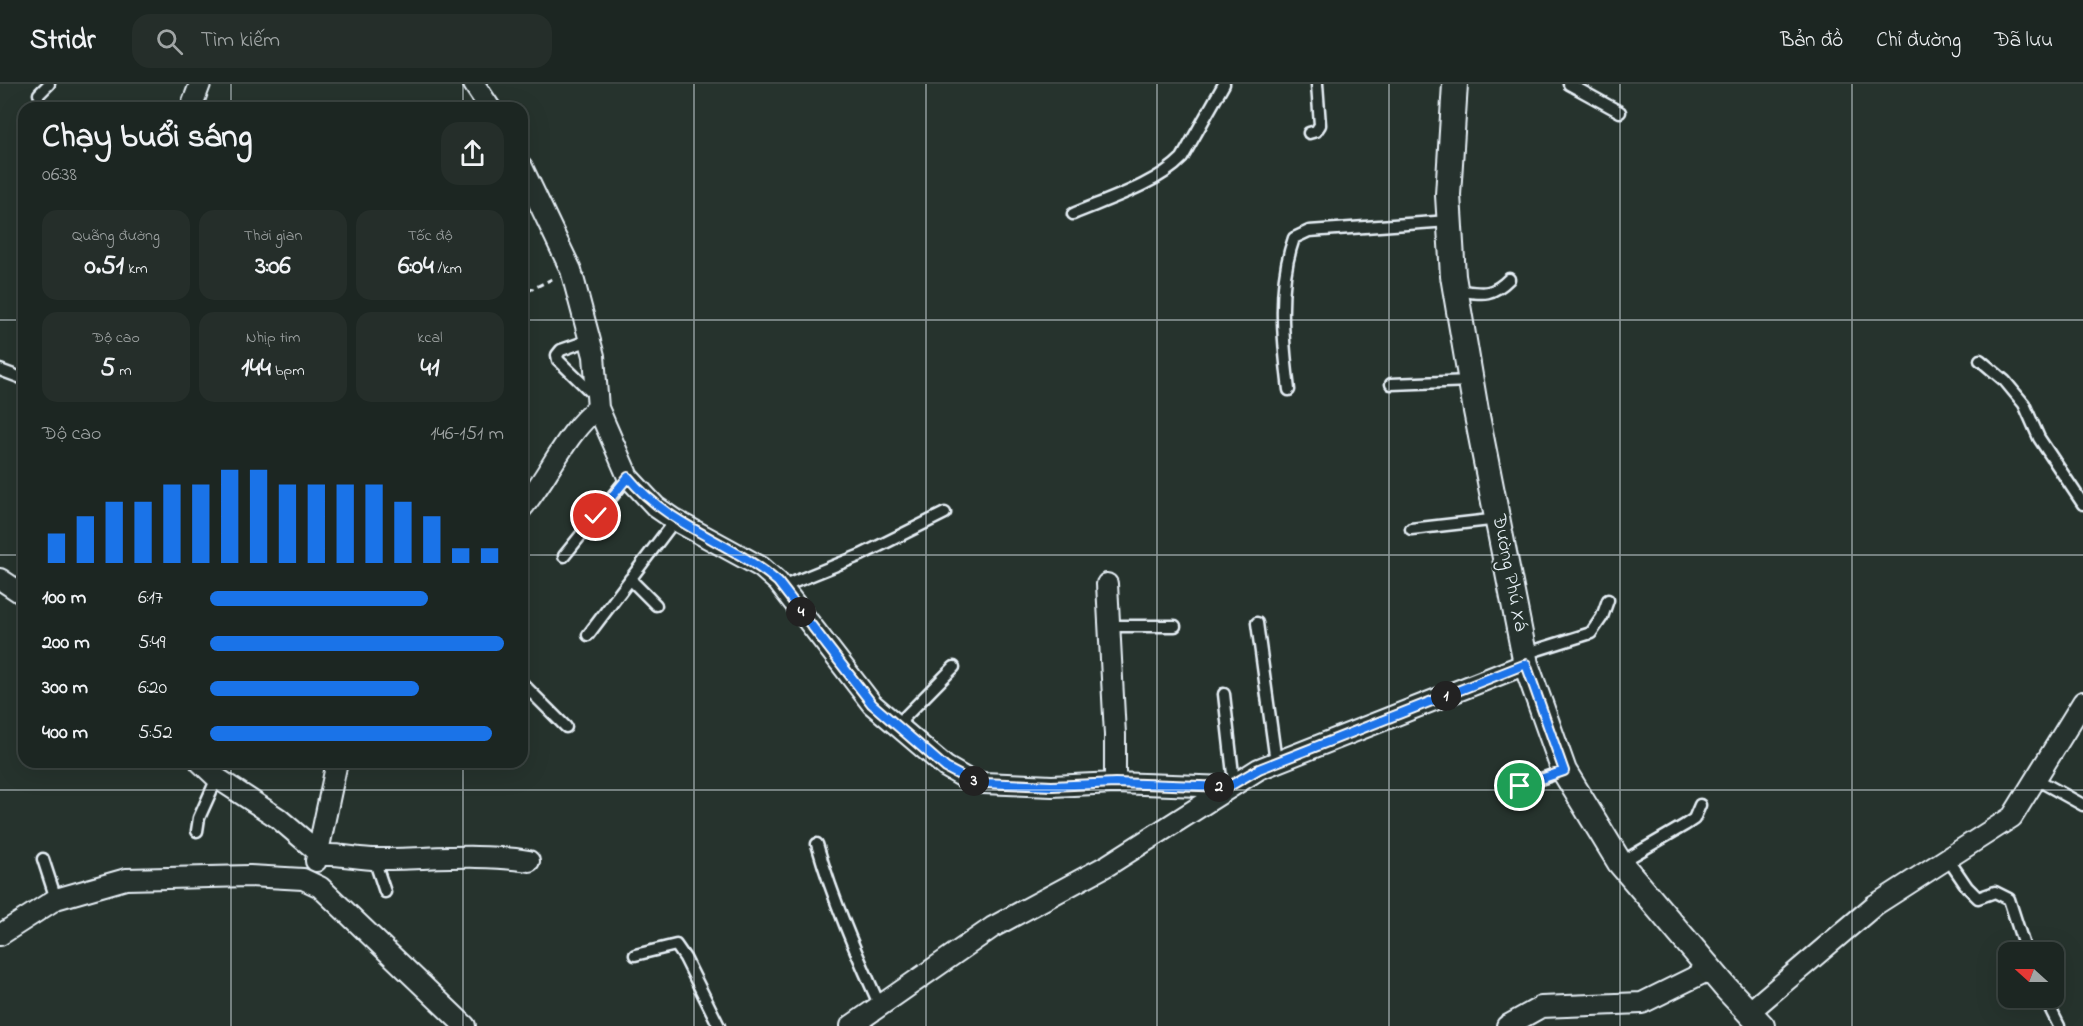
<!DOCTYPE html>
<html lang="vi">
<meta charset="utf-8">
<style>
body{margin:0;font-family:"Indie Flower",sans-serif;background:#252e2a;color:#f1f3f6;height:100vh;display:flex;flex-direction:column;font-size:22px;white-space:nowrap}
*{box-sizing:border-box;margin:0}
p{font-size:20px;color:#a0a5a5}
.icon{flex:none;width:33px;height:33px;fill:none;stroke:currentColor;stroke-width:2;stroke-linecap:round;stroke-linejoin:round}
.map{position:relative;flex:1;overflow:hidden}
.side{position:absolute;left:18px;top:18px;width:510px;height:666px;display:flex;flex-direction:column;background:#1c2622;border-radius:18px;box-shadow:0 6px 24px #0002,0 0 0 2px #3a4340}
.side>*{flex:none}
.needle{width:39px;rotate:291deg}
.tools{position:absolute;left:1998px;top:858px;display:grid;gap:12px}
.tools a{display:grid;place-items:center;width:66px;height:66px;border-radius:12px;background:#1c2622;box-shadow:0 6px 24px #0002,0 0 0 2px #3a4340;font-size:30px}
.pin{position:absolute;display:grid;place-items:center;width:51px;height:51px;color:#fff;margin:-26px;border:3px solid #fff;border-radius:50%;box-shadow:0 2px 6px #0007}
.km{position:absolute;width:30px;height:30px;margin:-15px;border-radius:50%;background:#222;color:#fff;font-size:16px;line-height:30px;text-align:center}
.round{display:grid;place-items:center;flex:none;width:63px;height:63px;border-radius:18px;background:#252e2a}
.summary{display:flex;align-items:center;justify-content:space-between;height:102px;padding:0 24px}
h1{font-size:33px;font-weight:800;line-height:45px}
.figures{display:grid;grid-template-columns:repeat(3,1fr);gap:9px;height:102px;padding:6px 24px}
.figures div{display:grid;align-content:center;border-radius:15px;background:#252e2a;text-align:center}
.figures b{font-size:26px;font-weight:800}
.figures small{font-size:16px;font-weight:400}
.figures p{font-size:16px}
.chart{height:168px;padding:12px 24px}
.chart p{display:flex;justify-content:space-between}
.chart svg{width:100%;height:108px;margin-top:6px;stroke:#1a73e8;stroke-width:6}
ul{padding:0 24px;list-style:none;font-size:20px}
li{display:grid;grid-template-columns:96px 72px 1fr;align-items:center;height:45px}
li i{height:15px;border-radius:8px;background:#1a73e8}
header{display:flex;align-items:center;gap:36px;box-sizing:border-box;height:84px;padding:0 30px;background:#1c2622;border-bottom:2px solid #3a4340}
header strong{font-size:28px}
nav{display:flex;gap:33px;margin-inline-start:auto;font-size:21px}
.search{width:420px;height:54px;background:#252e2a;display:flex;align-items:center;gap:15px;box-sizing:border-box;padding:0 21px;border-radius:18px;color:#a0a5a5;font-size:22px}
.map>svg:first-child{display:block}
</style>
<header>
<strong>Stridr</strong>
<div class="search"><svg class="icon" aria-label="search" viewBox="0 0 24 24"><circle cx="10" cy="10" r="6"/><path d="M15 15l6 6"/></svg>Tìm kiếm</div>
<nav><a>Bản đồ</a><a>Chỉ đường</a><a>Đã lưu</a></nav>
</header>
<div class="map">
<svg width="2083" height="942" viewBox="0 0 2083 942">
<rect width="100%" height="100%" fill="#26332d"/>
<filter id="ink" filterUnits="userSpaceOnUse"><feTurbulence type="fractalNoise" baseFrequency=".0167" numOctaves="2"/><feDisplacementMap in="SourceGraphic" scale="12" xChannelSelector="R" yChannelSelector="G"/><feConvolveMatrix kernelMatrix="1 2 1 2 8 2 1 2 1" color-interpolation-filters="sRGB"/></filter>
<g filter="url(#ink)">
<g fill="none" stroke-linecap="round" stroke-linejoin="round">
<g stroke="#e8f1f8" stroke-width="15">
<path id="service" d="M1569,0L1620,28
M39,10L49,0
M1309,49L1316,47L1320,41L1317,0
M1073,130C1106,116 1157,100 1182,74L1224,0
M1456,206C1480,209 1490,214 1509,195
M590,256L561,266L557,271L558,276L596,313
M1980,276L2005,297L2024,320L2039,354L2083,420
M0,286L24,295
M1391,300L1471,297
M1289,306C1283,257 1277,202 1294,154L1309,147L1449,137
M1411,445L1499,435
M564,472L628,393
M630,495L656,521
M782,503L861,471L945,429
M1257,539L1276,678
M1109,542H1175
M588,551L675,436
M1524,570L1591,549L1602,533L1608,516
M522,599L566,643
M1224,610L1234,699
M897,641L954,583
M2036,695L2083,721
M1520,702L1564,687
M197,747L199,734L217,694
M817,760C833,816 856,869 880,922
M43,775L56,815
M374,775L385,808
M1948,775L1967,803L1978,814L1995,808L2009,815L2026,868
M1620,779L1685,741L1694,735L1700,721
M635,871L676,861L685,874L719,942
M2045,914L2059,942"/>
</g>
<g stroke="#e8f1f8" stroke-width="24">
<path id="minor" d="M474,0L490,24
M191,24L200,0
M522,83L571,186L594,272L598,324L628,393L656,423L675,436L761,483L778,498L872,620L946,683L965,694L983,699L1052,702L1115,699L1228,703
M522,424C548,394 567,346 598,324
M0,495L24,511
M1107,500L1115,651V699
M200,678L217,694L278,734L318,768
M317,771C338,769 357,775 377,775C428,775 479,769 529,777
M316,777L337,678
M0,851L56,815L126,795L250,792L303,795L320,803L465,942
M1749,928L1875,821L2012,733L2083,618
M851,942L993,843L1108,781L1259,685L1526,580
M1507,942L1541,923L1642,919L1711,885"/>
</g>
<g stroke="#e8f1f8" stroke-width="28">
<path id="tertiary" d="M1455,0L1448,111L1453,192L1476,327L1526,580L1564,687L1620,779L1727,905L1762,942"/>
</g>
<path stroke="#e8f1f8" stroke-width="3" stroke-dasharray="6 4.5" stroke-linecap="butt" d="M528,207L556,193"/>
<use href="#service" stroke="#26332d" stroke-width="10"/>
<use href="#minor" stroke="#26332d" stroke-width="20"/>
<use href="#tertiary" stroke="#26332d" stroke-width="24"/>
</g>
</g>
<g fill="none" stroke-linecap="round" stroke-linejoin="round" filter="url(#ink)">
<g stroke="#fff" stroke-width="12">
<path id="route" d="M596,432L628,393C670,444 731,457 778,498L872,620L946,684L965,694L983,699L1052,702L1115,699L1228,703L1259,685L1526,580L1564,687L1520,702"/>
</g>
<use href="#route" stroke="#1a73e8" stroke-width="8"/>
</g>
<path fill="none" stroke="#e8f1f8" stroke-width="1.5" stroke-opacity="0.55" d="M231,0V24M463,0V24M694,0V942M926,0V942M1157,0V942M1389,0V942M1620,0V942M1852,0V942M0,236H24M522,236H2083M0,471H24M522,471H2083M231,678V942M463,678V942M0,706H2083"/>
<g text-anchor="middle" dominant-baseline="central" stroke-width="4.5" stroke-linejoin="round" paint-order="stroke">
<g font-size="20" fill="#e8f1f8" stroke="#26332d">
<text transform="translate(1509 489) rotate(79)">Đường Phú Xá</text>
</g>
</g>
</svg>
<div class="tools">
<a><svg class="needle" viewBox="-14 -14 28 28"><path d="M0-13l5 13h-10z" fill="#e53935"/><path d="M0 13l5-13h-10z" fill="#a0a5a5"/></svg></a>
</div>
<div class="pin" style="left:1520px;top:702px;background:#1e9e55"><svg class="icon" aria-label="arrive" viewBox="0 0 24 24"><path d="M6 21V4h12l-3 4 3 4H6"/></svg></div>
<div class="pin" style="left:596px;top:432px;background:#d93025"><svg class="icon" aria-label="check" viewBox="0 0 24 24"><path d="M5 12l5 5 9-10"/></svg></div>
<b class="km" style="left:1446px;top:612px">1</b>
<b class="km" style="left:1219px;top:703px">2</b>
<b class="km" style="left:974px;top:697px">3</b>
<b class="km" style="left:801px;top:528px">4</b>
<section class="side">
<div class="summary"><div><h1>Chạy buổi sáng</h1><p>06:38</p></div><a class="round"><svg class="icon" aria-label="share" viewBox="0 0 24 24"><path d="M12 15V3M7 8l5-5 5 5M5 13v7h14v-7"/></svg></a></div>
<div class="figures">
<div><p>Quãng đường</p><b>0.51<small> km</small></b></div>
<div><p>Thời gian</p><b>3:06</b></div>
<div><p>Tốc độ</p><b>6:04<small> /km</small></b></div>
</div>
<div class="figures">
<div><p>Độ cao</p><b>5<small> m</small></b></div>
<div><p>Nhịp tim</p><b>144<small> bpm</small></b></div>
<div><p>kcal</p><b>41</b></div>
</div>
<div class="chart"><p><span>Độ cao</span>146–151 m</p>
<svg viewBox="0 0 160 44" preserveAspectRatio="none"><path d="M5 44V32M15 44V25M25 44V19M35 44V19M45 44V12M55 44V12M65 44V6M75 44V6M85 44V12M95 44V12M105 44V12M115 44V12M125 44V19M135 44V25M145 44V38M155 44V38"/></svg>
</div>
<ul>
<li><b>100 m</b>6:17<i style="width:74%"></i></li>
<li><b>200 m</b>5:49<i style="width:100%"></i></li>
<li><b>300 m</b>6:20<i style="width:71%"></i></li>
<li><b>400 m</b>5:52<i style="width:96%"></i></li>
</ul>
</section>
</div>
